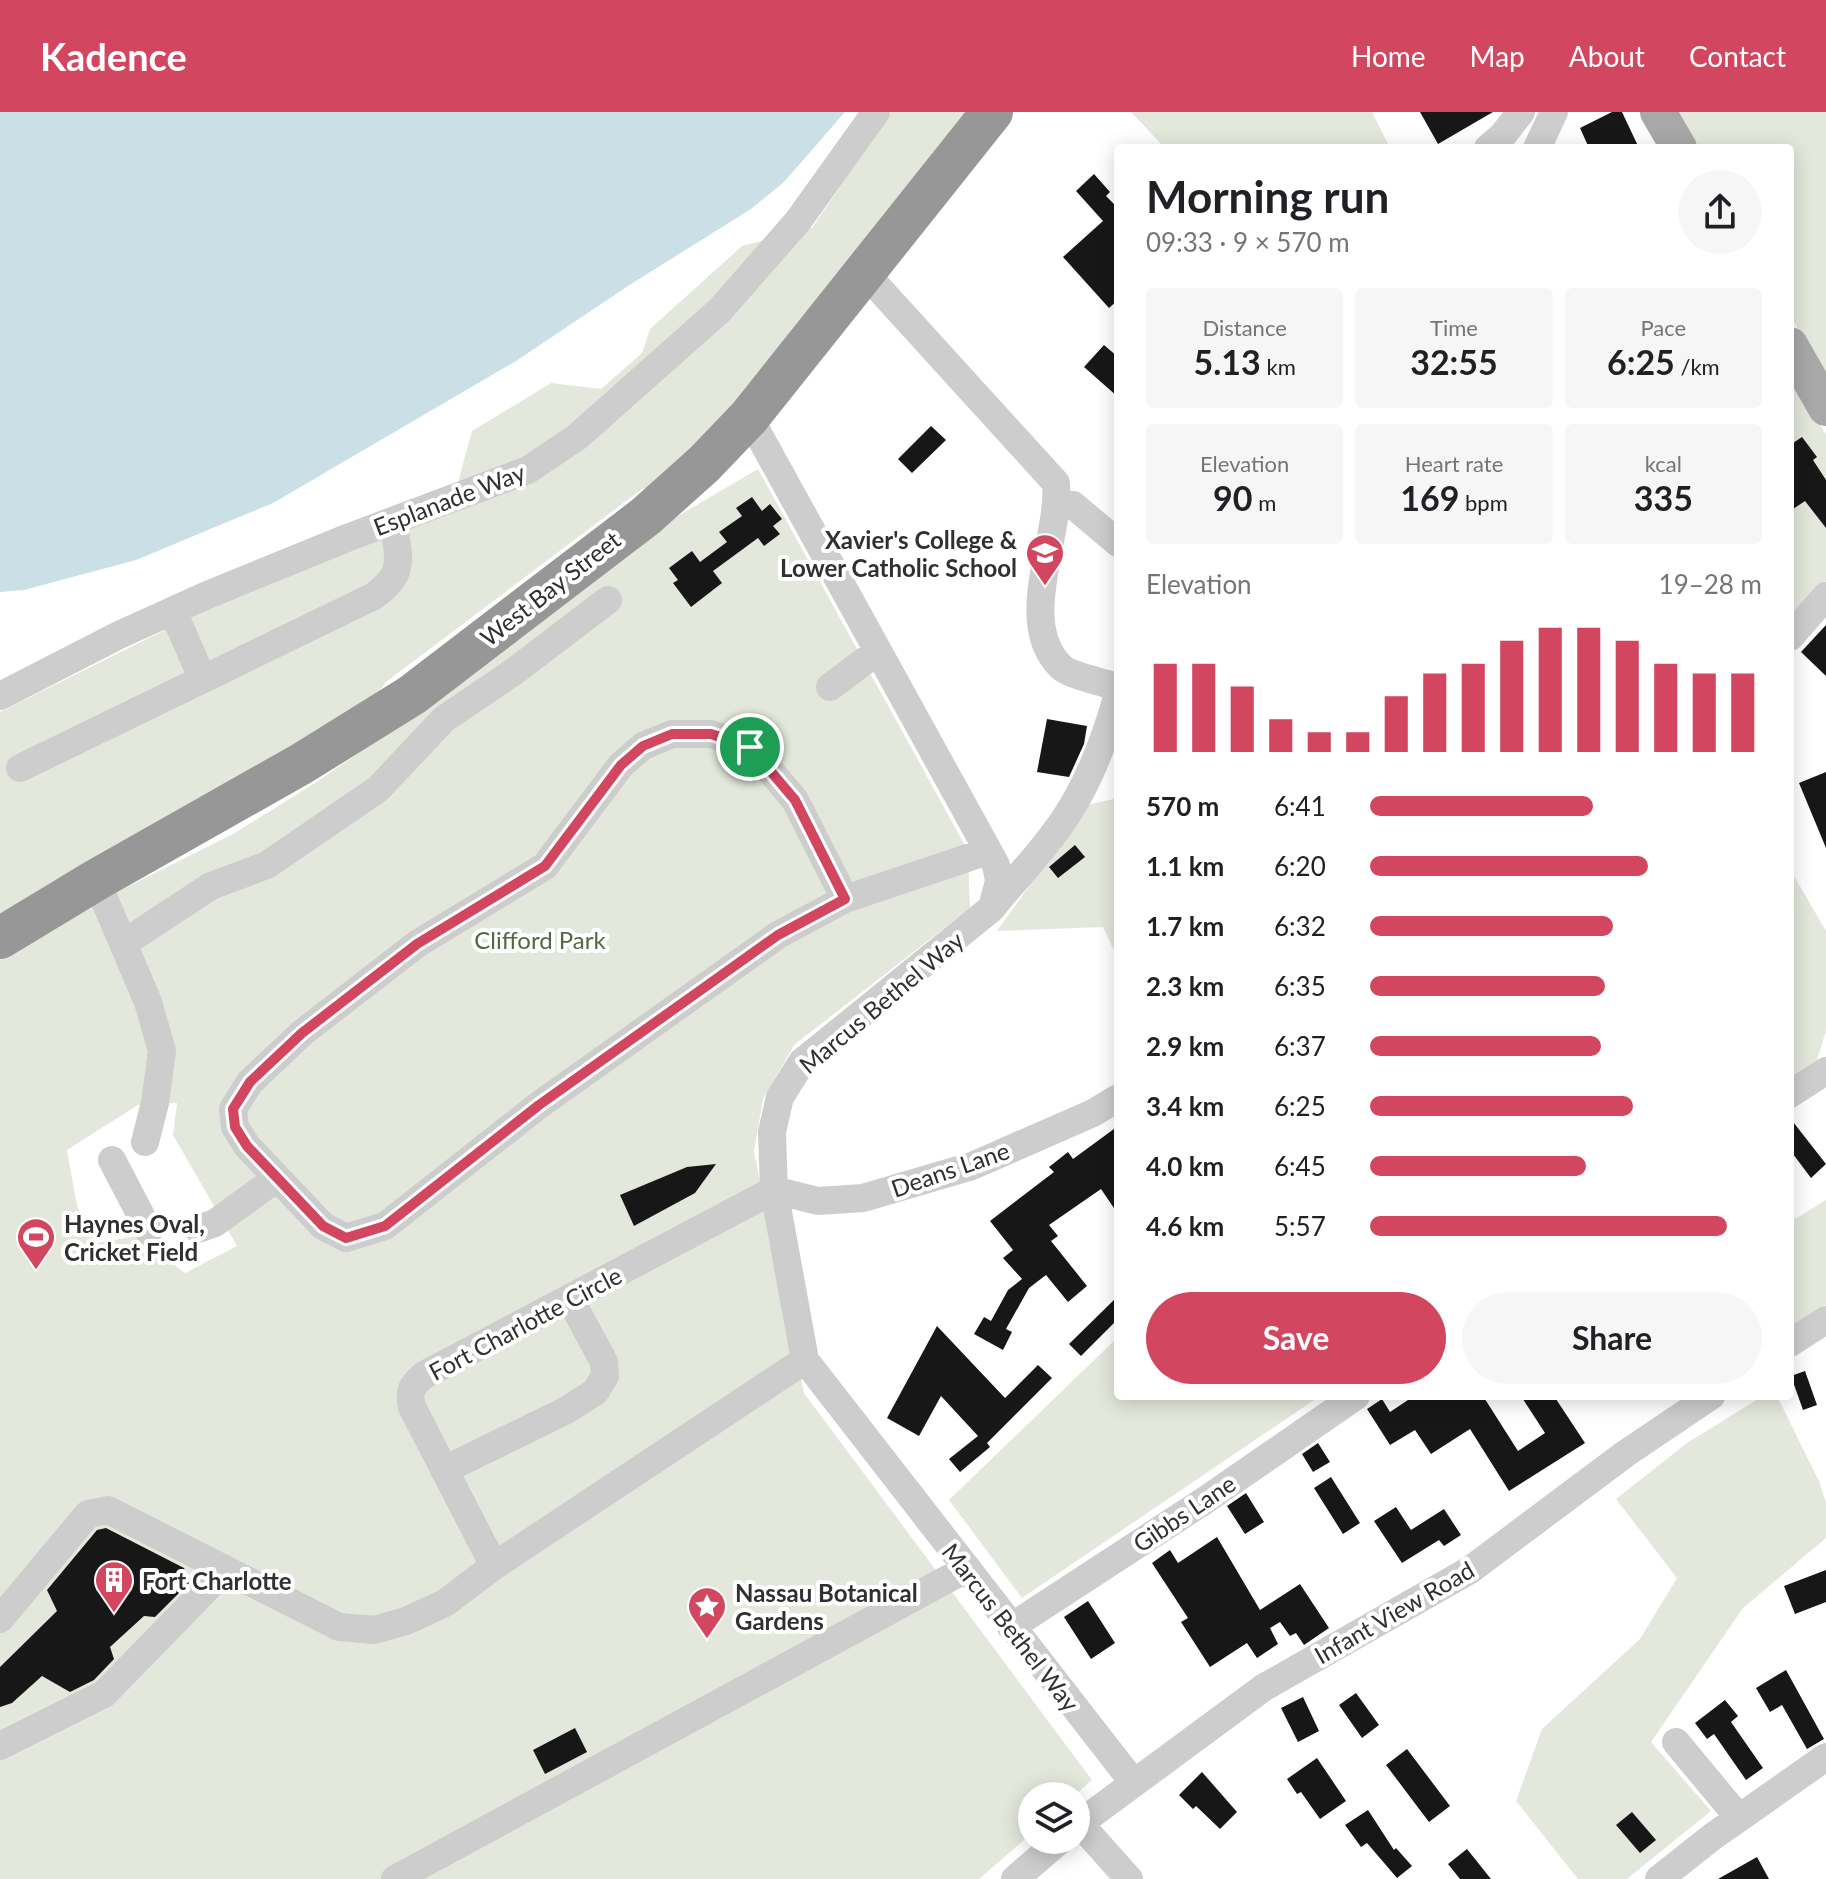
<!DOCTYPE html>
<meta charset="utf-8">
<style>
body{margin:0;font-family:Lato,sans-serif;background:#f6f6f6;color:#202124;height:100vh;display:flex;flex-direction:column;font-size:30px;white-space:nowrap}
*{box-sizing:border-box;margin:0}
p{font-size:26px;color:#757577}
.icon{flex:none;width:44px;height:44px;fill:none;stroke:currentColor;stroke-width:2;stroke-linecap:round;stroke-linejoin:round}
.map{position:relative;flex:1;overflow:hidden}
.details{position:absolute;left:1114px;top:32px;width:680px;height:1256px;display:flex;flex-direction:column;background:#fff;border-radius:8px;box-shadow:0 4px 20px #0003}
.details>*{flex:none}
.buttons{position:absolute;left:1018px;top:1670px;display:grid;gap:16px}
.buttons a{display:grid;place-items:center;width:72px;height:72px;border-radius:50%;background:#fff;box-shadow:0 4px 20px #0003;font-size:40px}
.pin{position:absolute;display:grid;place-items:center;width:68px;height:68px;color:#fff;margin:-34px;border:4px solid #fff;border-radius:50%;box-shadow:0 2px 8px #0007}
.round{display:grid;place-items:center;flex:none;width:84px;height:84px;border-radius:42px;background:#f6f6f6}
.overview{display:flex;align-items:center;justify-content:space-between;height:136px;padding:0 32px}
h1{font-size:44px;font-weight:700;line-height:60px}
.metrics{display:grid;grid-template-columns:repeat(3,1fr);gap:12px;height:136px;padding:8px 32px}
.metrics div{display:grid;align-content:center;border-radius:8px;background:#f6f6f6;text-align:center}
.metrics b{font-size:34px;font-weight:700}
.metrics small{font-size:22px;font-weight:400}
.metrics p{font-size:22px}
.chart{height:224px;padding:16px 32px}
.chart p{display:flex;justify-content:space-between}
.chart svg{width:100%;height:144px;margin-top:8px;stroke:#d24660;stroke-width:6}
.primary-button{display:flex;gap:16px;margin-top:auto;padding:16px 32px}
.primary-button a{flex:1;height:92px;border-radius:48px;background:#d24660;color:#fff;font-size:32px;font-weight:700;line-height:92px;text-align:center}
.primary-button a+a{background:#f6f6f6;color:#202124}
ul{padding:0 32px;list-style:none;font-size:26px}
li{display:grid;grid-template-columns:128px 96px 1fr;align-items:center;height:60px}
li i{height:20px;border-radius:10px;background:#d24660}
header{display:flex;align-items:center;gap:48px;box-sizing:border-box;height:112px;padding:0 40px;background:#d24660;color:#fff}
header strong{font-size:38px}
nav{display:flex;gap:44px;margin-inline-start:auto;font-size:28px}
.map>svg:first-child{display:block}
</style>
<header>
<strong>Kadence</strong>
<nav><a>Home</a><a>Map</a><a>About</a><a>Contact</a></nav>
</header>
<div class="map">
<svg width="1826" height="1767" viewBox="0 0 1826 1767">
<rect width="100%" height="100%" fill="#fff"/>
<path fill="#e4e8dc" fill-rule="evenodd" d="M891,0H975L794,228L664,373L642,377L386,570L375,585L0,816V600L213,494L450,400L472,319L551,271L601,277L642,241L650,217L742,134L812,116Z
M1131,0H1372L1390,36H1165Z
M1676,0H1826V266L1790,203V36H1696Z
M1790,258L1826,323V469L1790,509Z
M758,357L968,739L970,796L794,933L763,987L754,1040L804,1281L1092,1668L1074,1684H1032V1721L979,1767H0V848L79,799L233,722L315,671L424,596L661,414ZM177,991L173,1023L237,1134L185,1161L136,1124L97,1131L77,1094L67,1038L138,993Z
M1118,686V847L1103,815L997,819L1087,693Z
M1790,757L1826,819V919L1815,954L1790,970Z
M1826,1088V1193L1790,1216V1110Z
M1118,1225V1284H1320L1022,1486L949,1388Z
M1763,1284H1777L1819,1369L1826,1391V1426L1743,1496L1651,1630L1711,1699L1627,1767H1578L1516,1689L1542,1617L1640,1527L1677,1466L1616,1387L1687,1331Z"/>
<path fill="#cbdfe7" d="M0,0H845L784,70L751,97L631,172L516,249L273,391L136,448L24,478L0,480Z"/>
<path fill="#171717" d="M1420,0H1493L1438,32Z
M1612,0H1622L1639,36H1589L1580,16Z
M1094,62L1110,80L1106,84L1118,96V188L1109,196L1063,145L1103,109L1076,79Z
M1104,233L1118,245V285L1084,255Z
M931,314L946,328L912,361L898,347Z
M1802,325L1817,345L1813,348L1826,368V416L1805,389L1790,399V333Z
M752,385L762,399L770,392L782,407L773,414L780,422L764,434L758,426L713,459L722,471L691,495L673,471L678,468L669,456L692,439L700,450L727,430L719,420L742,404L736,396Z
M1826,513V564L1801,540Z
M1047,607L1087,614L1084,632L1069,665L1037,660Z
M1826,660V736L1799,671Z
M1075,733L1085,745L1058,766L1049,755Z
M1790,1006L1826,1052L1811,1066L1790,1038Z
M1118,1014V1102L1101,1077L1049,1113L1058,1124L1051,1129L1087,1174L1068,1190L1046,1163L1029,1176L1006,1217L1012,1220L1003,1238L974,1222L984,1205L991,1209L1008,1178L1022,1167L1003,1146L1013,1138L990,1109L1054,1060L1049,1055L1068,1040L1073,1047Z
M716,1052L695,1081L634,1114L620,1083L687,1055Z
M1118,1184V1207L1081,1244L1069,1232Z
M937,1214L1005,1286L1038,1253L1052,1266L987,1331L990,1335L960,1360L949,1347L978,1324L941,1284L919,1324L887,1306Z
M1805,1259L1817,1293L1803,1298L1791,1264Z
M1414,1284H1483L1518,1339L1545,1321L1521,1284H1554L1585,1331L1509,1379L1470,1317L1431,1342L1415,1318L1390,1333L1367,1297L1382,1287L1390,1300Z
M1318,1331L1330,1350L1313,1360L1302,1342Z
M1331,1365L1360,1411L1343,1422L1314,1376Z
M1246,1381L1264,1410L1245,1422L1227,1394Z
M1396,1395L1411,1418L1444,1397L1461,1423L1444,1434L1439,1428L1402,1451L1374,1409Z
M106,1416L184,1456L190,1470L155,1505L144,1504L110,1535L114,1547L94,1568L70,1580L42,1564L12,1591L0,1595V1555L57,1499L47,1478L97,1418Z
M1217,1425L1260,1498L1300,1472L1329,1516L1304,1533L1296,1521L1290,1524L1280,1510L1270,1516L1278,1532L1257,1546L1247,1531L1210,1555L1181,1510L1188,1506L1152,1451L1170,1438L1178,1451Z
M1826,1458V1490L1795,1502L1784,1474Z
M1088,1489L1115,1531L1091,1547L1064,1505Z
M1786,1558L1824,1627L1807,1637L1782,1593L1770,1600L1756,1576Z
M1356,1581L1379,1613L1362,1626L1339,1593Z
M1303,1585L1319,1619L1298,1630L1281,1596Z
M1725,1588L1738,1604L1731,1610L1763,1656L1746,1668L1714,1622L1707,1627L1695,1611Z
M575,1616L587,1640L545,1662L533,1638Z
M1407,1637L1450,1694L1429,1710L1386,1653Z
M1317,1646L1346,1689L1320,1707L1301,1680L1297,1682L1287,1667Z
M1202,1660L1237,1700L1220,1717L1196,1694L1193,1697L1179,1683Z
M1368,1698L1394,1738L1396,1736L1412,1754L1397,1766L1367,1731L1361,1735L1345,1713Z
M1632,1700L1656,1728L1640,1741L1616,1713Z
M1467,1737L1491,1767H1460L1448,1752Z
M1757,1745L1769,1767H1718Z"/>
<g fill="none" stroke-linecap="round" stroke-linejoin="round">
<path stroke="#cdcdcd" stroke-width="28" d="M1488,36L1503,23L1521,0
M1537,36L1554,0
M864,160L1056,371C1061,426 1015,510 1061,555C1069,563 1105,571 1118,575
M749,305L996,753L999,769L992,796L802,950L780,985L772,1020L774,1078L805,1248L1133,1670
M1058,393H1073L1118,431
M173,499L202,566
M1790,525L1826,484
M830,575L878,539
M0,584L119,523L205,484L347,426L528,358L577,325L720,198L798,109L876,0
M20,656L374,484C408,459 397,446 394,409
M96,768L148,890L162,939L155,991L145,1030
M845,787L795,688L750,635L711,622H672L643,634L621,653L545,754L417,832L302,921L250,970L233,997L235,1015L247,1034L323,1114L346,1126L385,1114L539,993L778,823L845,787L988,739
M995,792C1018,764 1045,737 1065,706C1090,669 1106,625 1118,582
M124,831L211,774L267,753L378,677L444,607L512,561L608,488
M1790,982L1826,959
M112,1048L149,1119
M198,1117L215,1111L277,1066
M1790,1231L1826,1208
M444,1358L565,1299L595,1280L605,1264L604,1250L570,1187
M494,1454L412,1295C408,1279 412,1273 424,1263L774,1078L818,1089L863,1086L972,1054L1093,1001L1118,986
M0,1507L88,1402L108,1398L339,1515L374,1518L406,1509L445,1491L494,1454L805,1248
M1011,1515L1204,1389L1356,1284
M1676,1630L1739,1706
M0,1634L104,1582L224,1459
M1079,1711L1129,1767
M1076,1714L1263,1576L1470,1458L1625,1342L1711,1284
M395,1767L966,1457
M1015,1767L1060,1728
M1659,1767L1712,1725L1826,1645"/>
<path stroke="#a8a8a8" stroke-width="36" d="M1658,0L1679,36
M1790,233L1826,296"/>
<path stroke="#979797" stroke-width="42" d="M0,826L96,768L301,652L412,583L646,404L704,352L749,305L992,0"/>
</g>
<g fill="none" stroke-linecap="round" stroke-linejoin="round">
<g stroke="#fff" stroke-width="16">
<path id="route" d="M672,622H711L750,635L795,688L845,787L778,823L698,880L539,993L385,1114L346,1126L323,1114L247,1034L235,1015L233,997L250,970L302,921L417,832L545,754L621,653L643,634Z"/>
</g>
<use href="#route" stroke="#d24660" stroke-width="10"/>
</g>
<defs>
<g id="school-pin" transform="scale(2)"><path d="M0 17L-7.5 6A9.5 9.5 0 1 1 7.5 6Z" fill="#d24660" stroke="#fff"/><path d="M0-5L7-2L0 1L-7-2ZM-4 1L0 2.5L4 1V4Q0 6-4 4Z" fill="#fff"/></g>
<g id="stadium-pin" transform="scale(2)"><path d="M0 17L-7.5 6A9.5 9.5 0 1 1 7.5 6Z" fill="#d24660" stroke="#fff"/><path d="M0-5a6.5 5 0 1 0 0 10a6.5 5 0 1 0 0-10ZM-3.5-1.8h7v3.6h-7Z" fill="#fff"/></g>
<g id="building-pin" transform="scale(2)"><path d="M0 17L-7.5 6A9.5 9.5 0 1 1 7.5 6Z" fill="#d24660" stroke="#fff"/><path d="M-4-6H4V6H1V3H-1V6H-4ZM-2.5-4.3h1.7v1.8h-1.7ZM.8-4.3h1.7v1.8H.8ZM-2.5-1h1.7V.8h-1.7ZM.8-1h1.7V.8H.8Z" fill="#fff"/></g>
<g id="sight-pin" transform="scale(2)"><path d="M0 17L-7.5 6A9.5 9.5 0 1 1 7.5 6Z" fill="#d24660" stroke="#fff"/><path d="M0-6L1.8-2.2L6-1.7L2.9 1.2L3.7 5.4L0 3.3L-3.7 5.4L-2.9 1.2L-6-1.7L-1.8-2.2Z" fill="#fff"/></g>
</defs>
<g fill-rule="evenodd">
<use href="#school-pin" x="1045" y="441"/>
<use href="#stadium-pin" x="36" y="1125"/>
<use href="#building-pin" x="114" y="1468"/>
<use href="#sight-pin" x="707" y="1494"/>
</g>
<g text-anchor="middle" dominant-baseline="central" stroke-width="8" stroke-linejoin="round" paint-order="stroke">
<g font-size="24" fill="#303030" stroke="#fff">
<text transform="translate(449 387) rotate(-21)">Esplanade Way</text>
<text transform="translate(550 476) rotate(-38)">West Bay Street</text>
<text transform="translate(881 890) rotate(-40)">Marcus Bethel Way</text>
<text transform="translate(950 1057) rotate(-19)">Deans Lane</text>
<text transform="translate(525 1211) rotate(-28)">Fort Charlotte Circle</text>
<text transform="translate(1184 1401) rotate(-34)">Gibbs Lane</text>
<text transform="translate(1394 1500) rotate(-30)">Infant View Road</text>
<text transform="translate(1011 1515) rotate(52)">Marcus Bethel Way</text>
</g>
<g font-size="24" font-weight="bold" fill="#303030" stroke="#fff" text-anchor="start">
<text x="1017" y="427" text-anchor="end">Xavier's College &amp;<tspan x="1017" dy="28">Lower Catholic School</tspan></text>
<text x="64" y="1111">Haynes Oval,<tspan x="64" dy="28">Cricket Field</tspan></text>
<text x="142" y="1468">Fort Charlotte</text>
<text x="735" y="1480">Nassau Botanical<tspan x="735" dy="28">Gardens</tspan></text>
</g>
<g font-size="24" fill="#576742" stroke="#fff">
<text x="540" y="827">Clifford Park</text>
</g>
</g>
</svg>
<div class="buttons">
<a><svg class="icon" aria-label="layers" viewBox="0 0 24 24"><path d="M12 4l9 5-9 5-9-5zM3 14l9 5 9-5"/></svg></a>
</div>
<div class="pin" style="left:750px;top:635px;background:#1e9e55"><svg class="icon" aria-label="arrive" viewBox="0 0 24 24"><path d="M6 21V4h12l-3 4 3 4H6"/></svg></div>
<section class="details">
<div class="overview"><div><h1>Morning run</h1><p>09:33 · 9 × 570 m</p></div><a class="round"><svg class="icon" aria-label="share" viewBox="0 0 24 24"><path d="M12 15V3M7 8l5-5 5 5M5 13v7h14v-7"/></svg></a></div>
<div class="metrics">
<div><p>Distance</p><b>5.13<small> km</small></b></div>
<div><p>Time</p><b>32:55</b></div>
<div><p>Pace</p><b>6:25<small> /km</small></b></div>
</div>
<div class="metrics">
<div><p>Elevation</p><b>90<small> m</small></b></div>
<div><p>Heart rate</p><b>169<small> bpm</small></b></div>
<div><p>kcal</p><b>335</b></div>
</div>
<div class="chart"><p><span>Elevation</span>19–28 m</p>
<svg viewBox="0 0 160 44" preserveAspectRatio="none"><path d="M5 44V17M15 44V17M25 44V24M35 44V34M45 44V38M55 44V38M65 44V27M75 44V20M85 44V17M95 44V10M105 44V6M115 44V6M125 44V10M135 44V17M145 44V20M155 44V20"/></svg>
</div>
<ul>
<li><b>570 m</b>6:41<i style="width:57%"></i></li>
<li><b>1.1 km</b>6:20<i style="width:71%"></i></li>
<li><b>1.7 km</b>6:32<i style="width:62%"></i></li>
<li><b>2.3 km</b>6:35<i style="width:60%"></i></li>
<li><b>2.9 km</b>6:37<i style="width:59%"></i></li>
<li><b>3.4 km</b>6:25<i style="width:67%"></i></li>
<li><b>4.0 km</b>6:45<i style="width:55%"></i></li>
<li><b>4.6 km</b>5:57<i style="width:91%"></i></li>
</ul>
<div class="primary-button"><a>Save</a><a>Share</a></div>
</section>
</div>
